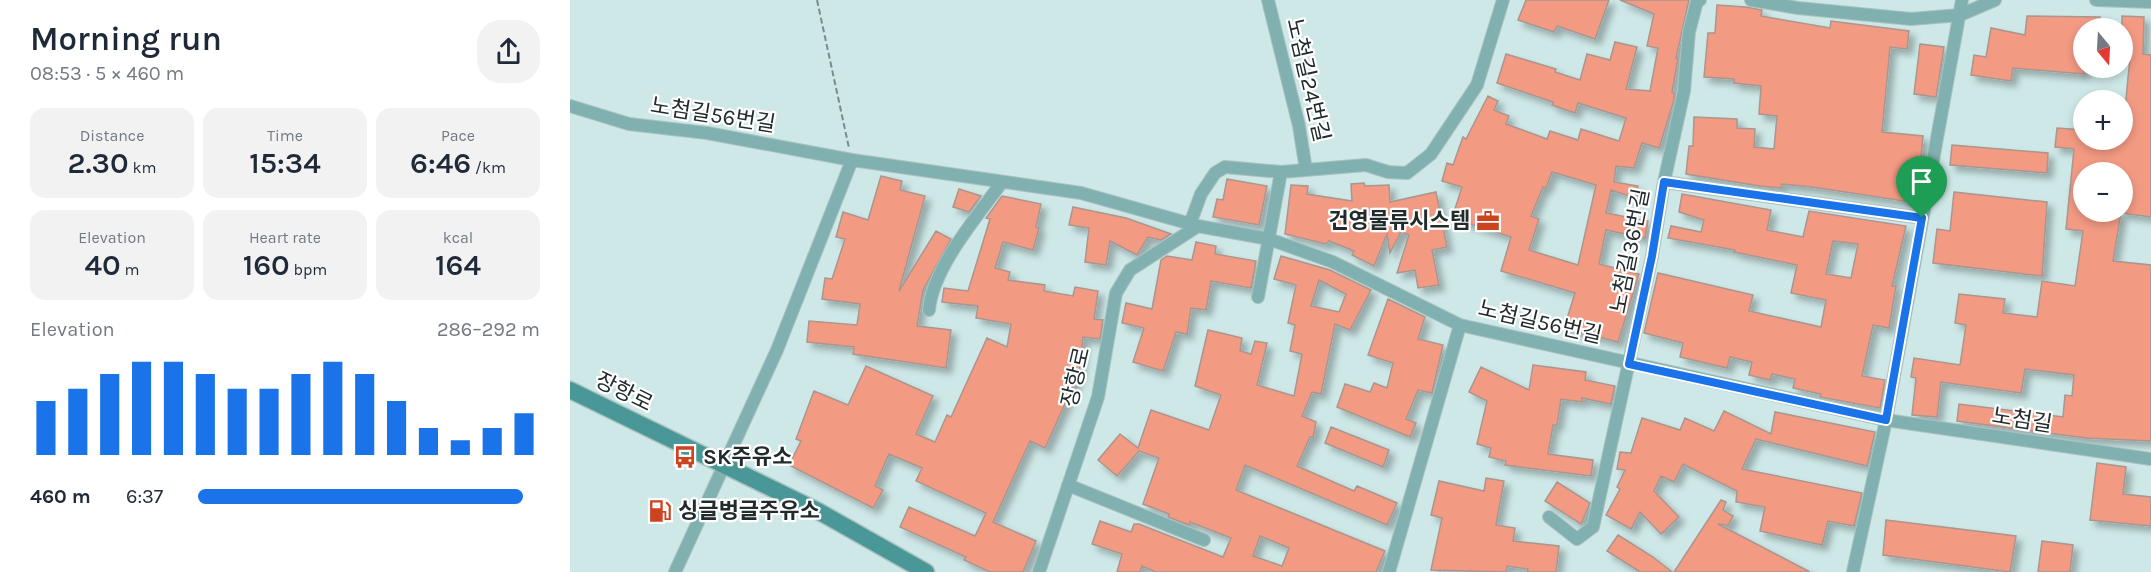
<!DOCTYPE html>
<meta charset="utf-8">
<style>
body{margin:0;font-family:Karla,"Noto Sans KR",sans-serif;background:#f2f2f3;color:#1f2937;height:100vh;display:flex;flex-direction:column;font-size:22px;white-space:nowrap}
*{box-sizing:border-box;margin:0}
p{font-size:20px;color:#747a83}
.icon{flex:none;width:33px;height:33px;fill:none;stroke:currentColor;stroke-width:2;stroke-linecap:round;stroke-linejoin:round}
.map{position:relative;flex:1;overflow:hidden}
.details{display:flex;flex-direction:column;background:#fff;width:570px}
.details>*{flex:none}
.needle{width:39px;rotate:162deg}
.tools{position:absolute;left:1503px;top:18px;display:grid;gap:12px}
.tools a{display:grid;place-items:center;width:60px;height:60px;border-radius:50%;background:#fff;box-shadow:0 3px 9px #0003;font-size:30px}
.pin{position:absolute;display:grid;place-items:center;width:51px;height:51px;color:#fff;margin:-62px -26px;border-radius:50% 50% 50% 0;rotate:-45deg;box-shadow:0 0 6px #0007}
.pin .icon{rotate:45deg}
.round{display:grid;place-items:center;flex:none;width:63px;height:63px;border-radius:24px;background:#f2f2f3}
.headline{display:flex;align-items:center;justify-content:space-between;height:102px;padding:0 30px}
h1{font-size:33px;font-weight:600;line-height:45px}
.metrics{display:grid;grid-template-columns:repeat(3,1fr);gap:9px;height:102px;padding:6px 30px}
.metrics div{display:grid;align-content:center;border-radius:15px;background:#f2f2f3;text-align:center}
.metrics b{font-size:30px;font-weight:600}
.metrics small{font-size:16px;font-weight:400}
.metrics p{font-size:16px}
.chart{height:168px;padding:12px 30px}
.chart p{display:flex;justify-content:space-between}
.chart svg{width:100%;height:108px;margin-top:6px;stroke:#1a73e8;stroke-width:6}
ul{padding:0 30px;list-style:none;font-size:20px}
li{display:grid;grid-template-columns:96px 72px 1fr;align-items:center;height:45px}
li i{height:15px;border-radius:8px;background:#1a73e8}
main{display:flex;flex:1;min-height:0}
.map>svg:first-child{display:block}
</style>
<main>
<section class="details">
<div class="headline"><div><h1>Morning run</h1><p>08:53 · 5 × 460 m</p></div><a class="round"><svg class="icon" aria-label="share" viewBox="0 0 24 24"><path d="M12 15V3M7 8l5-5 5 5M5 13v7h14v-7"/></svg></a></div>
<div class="metrics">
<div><p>Distance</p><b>2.30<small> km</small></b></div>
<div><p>Time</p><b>15:34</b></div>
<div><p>Pace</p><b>6:46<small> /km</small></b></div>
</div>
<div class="metrics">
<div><p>Elevation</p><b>40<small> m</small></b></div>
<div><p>Heart rate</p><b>160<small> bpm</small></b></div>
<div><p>kcal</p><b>164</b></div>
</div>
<div class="chart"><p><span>Elevation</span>286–292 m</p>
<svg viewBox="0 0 160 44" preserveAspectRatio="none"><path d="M5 44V22M15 44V17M25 44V11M35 44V6M45 44V6M55 44V11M65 44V17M75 44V17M85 44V11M95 44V6M105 44V11M115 44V22M125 44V33M135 44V38M145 44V33M155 44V27"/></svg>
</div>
<ul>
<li><b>460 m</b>6:37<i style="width:95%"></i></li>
</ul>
</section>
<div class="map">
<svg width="1581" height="572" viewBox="0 0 1581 572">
<defs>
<filter id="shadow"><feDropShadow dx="5.5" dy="5.5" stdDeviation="3" flood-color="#0004"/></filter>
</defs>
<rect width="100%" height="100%" fill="#cde8e7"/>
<path fill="#f39a83" stroke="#ab958f" stroke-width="1.5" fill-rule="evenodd" filter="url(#shadow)" d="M956,0H1039L1025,39L987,26L984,32L948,20Z
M1050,0H1119L1106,58L1108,59L1102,92L1104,93V100L1089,148L1072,143L1064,168L1046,166L1044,182L1068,186L1065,198L1041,190L1036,213L1078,221L1075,238L1036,230L1029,264L1069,274L1048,342L994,328L1005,293L931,271L941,237L882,218L892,187L872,181L877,163L883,165L893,137L896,139L918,96L928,101L924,110L939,116L936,124L977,139L980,131L1008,140L1011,129L1049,141L1056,118L1008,103L1005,113L982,105L983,102L927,83L936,54L986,69L985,72L1010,80L1017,54L1040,60L1045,42L1067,47L1056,89L1080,91L1088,48L1077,46L1084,14ZM982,172L1026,185L1008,265L959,250L969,219L961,216L973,187L976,188Z
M1147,5L1176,7L1192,10L1191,16L1260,28L1261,21L1339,31L1337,49L1320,47L1312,132L1353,136L1347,203L1242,187L1212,184L1211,188L1190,186L1116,174L1119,146H1123L1124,117L1167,119V128L1185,129L1184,147L1204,149L1207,116L1189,114L1191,86L1164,83V79L1134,77L1138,33H1145Z
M1457,16L1530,17V28H1514V74L1443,68L1441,81L1401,75L1404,55L1416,57L1421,28L1455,35Z
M1552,16L1574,17L1573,54L1581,55V217L1552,213V172H1514V212H1551L1543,261L1581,265V441L1516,438L1387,421L1389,404L1493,417L1495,395L1502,396L1504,375L1455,369L1451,393L1371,382L1367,417L1342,415L1346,378L1341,377L1344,358L1390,365L1396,325L1385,323L1389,294L1435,299L1433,313L1467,317L1472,281L1505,286L1513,231L1496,229L1504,149L1485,147L1487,128L1514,130V140H1552L1561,47H1552Z
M1350,44L1374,47L1366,97L1344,94Z
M1382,145L1478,153L1477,173L1380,165Z
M311,176L332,181L330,190L355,196L329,291L366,231L381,239L353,290L347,326L381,330L376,368L283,354L284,347L237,342L239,321L287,325L290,304L252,299L255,278L262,279L275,239L266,237L273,212L298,220Z
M657,179L697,186L689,225L643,217L647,199L653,200Z
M794,183L795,186L819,185L820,202L866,192L877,247L862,250L869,285L848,288L845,270L827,273L839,235L831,232L820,253L817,234L804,266L782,255L784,251L759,241L756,244L715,234L721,185L738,186L737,194L782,201L781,184Z
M389,189L411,196L399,212L383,207Z
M1384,192L1477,202L1472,276L1363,263L1367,229L1380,231Z
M1112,194L1201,210L1197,230L1233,237L1239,211L1336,226L1322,286H1326L1319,328L1303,325L1292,376L1315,380L1310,408L1250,397L1251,394L1223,388L1225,379L1202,374L1200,380L1179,375L1182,362L1160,357L1157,368L1110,357L1113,343L1074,333L1088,273L1183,295L1179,311L1251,327L1256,300L1221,293L1227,265L1164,252L1165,250L1098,238L1101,226L1131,232L1134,220L1109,212ZM1263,241L1288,244L1281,278L1256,274Z
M432,196L471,204L466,227L469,228L463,250L433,242L425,268L440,272L438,280L475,285L474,291L503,296L505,287L528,291L524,319L533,320L530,339L513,337L509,373L475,448L460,441L423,522L466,541L453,572H420L394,560L396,557L330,527L339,507L405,536L416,513L346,481L352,468L319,454L305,486L313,490L303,508L219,465L231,441L226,439L244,391L278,405L296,366L363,396L346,434L365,442L377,415L381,417L417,338L437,347L441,324L406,318L408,306L372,302L374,288L398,291L420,219L416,218Z
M503,207L556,218L601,234L591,240L578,237L567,255L540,241L536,265L515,262L519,228L499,225Z
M626,242L646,246L645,254L686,261L681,288L641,281L636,310L621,308L617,334L606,332L593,371L563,362L574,328L552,323L556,303L582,309L591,260L597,256L622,260Z
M711,256L760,270L801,290L780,330L765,324L751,394L742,392L732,416L746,422L743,438L740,437L727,466L784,491L787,486L827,503L817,525L675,465L666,490L815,551L806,572H586L572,566L570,572H547L552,554L522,544L530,521L561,532L564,524H569L653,557L661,538L620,522L619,525L598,517L599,514L573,504L589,458L569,451L547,476L528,460L550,434L568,448L581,410L639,430L651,395L625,386L638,330L672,338L670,351L681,354L685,341L697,343L687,385L724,396L732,354L720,351L725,325L718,323L726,285L704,279ZM749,280L776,294L769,312L741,306ZM690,536L719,548L712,566L683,556Z
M818,299L855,317L848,339L873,345L862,393L848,390L836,419L846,423L840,437L767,407L775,384L800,392L804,383L817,388L823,363L798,355Z
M963,365L1016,372L1015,380L1045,386L1041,404L1012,398V402L991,399L987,425H983L978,454L1023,460L1021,476L935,465L936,461L919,457L921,448L907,444L917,401L899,392L911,367L959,390Z
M1154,411L1201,434L1205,412L1305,432L1297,466L1186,439L1172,469L1292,493L1284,526L1258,521L1252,545L1190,531L1195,507L1166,502L1167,491L1113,464L1104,482L1091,476L1084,491L1109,517L1091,534L1070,512L1061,529L1036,515L1050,489L1047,487L1055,470L1047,469L1050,452L1061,453L1072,418L1110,430L1115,418L1144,431Z
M761,427L819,450L813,467L755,443Z
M1527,463L1556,467L1553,494L1581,497V526L1520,520Z
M916,478L934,481L926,525L945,528L943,541L989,546L986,572H957L958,569L937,566L936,572L861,570L872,518L861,515L869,481L914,491Z
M987,482L1020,503L1011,524L975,501Z
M1151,500L1156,502L1153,510L1163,516L1158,525L1148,524L1240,572H1104Z
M1316,520L1446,536L1440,572L1313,555Z
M1048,535L1083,557L1102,572H1070L1037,551Z
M1472,541L1503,545L1500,572H1468Z"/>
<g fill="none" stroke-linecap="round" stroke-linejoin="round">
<g stroke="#abc2c1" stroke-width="14">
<path id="street" d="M698,0L729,126L736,170
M1181,0L1228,8L1341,19L1390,15L1425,0
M1526,0L1581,2
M0,106L59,124L137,133L282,160L511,193L628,226L699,239L763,262L890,325L1316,420L1581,459
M1094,182L1352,218
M620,224L631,194L645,173L655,167L711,172L796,165L818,172L837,173L861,154L907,85L933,0
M688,297L711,172
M359,310C363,267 407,217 432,182
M498,485L634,540
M979,517L1007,539L1023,527L1082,256L1094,182L1114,91L1119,32L1127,1L1130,0
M105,572L207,350L282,160
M469,572L528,397L546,293L560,270L628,226
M819,572L890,325
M1283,572L1316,420L1392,0"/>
</g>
<g stroke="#abc2c1" stroke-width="19">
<path id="secondary" d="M0,390L248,511L356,572"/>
</g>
<path stroke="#7a8c8c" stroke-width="2" stroke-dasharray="6 3" stroke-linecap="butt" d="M247,0L279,148"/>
<use href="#street" stroke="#80b1b0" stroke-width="12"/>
<use href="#secondary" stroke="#499897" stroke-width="16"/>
</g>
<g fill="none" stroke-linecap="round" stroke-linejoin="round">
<g stroke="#fff" stroke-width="12">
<path id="route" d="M1094,182L1352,218L1316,420L1059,364L1082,256Z"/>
</g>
<use href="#route" stroke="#1a73e8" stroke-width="8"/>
</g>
<defs>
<g id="office-bare" transform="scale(1.8)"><path d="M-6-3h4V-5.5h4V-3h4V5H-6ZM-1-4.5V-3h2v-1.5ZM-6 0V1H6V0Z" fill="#cc4320" stroke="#fff" stroke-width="2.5" paint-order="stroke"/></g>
<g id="bus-bare" transform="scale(1.8)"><path d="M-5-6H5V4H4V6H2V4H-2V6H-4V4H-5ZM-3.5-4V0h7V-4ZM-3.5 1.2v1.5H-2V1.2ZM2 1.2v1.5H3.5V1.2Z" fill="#cc4320" stroke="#fff" stroke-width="2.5" paint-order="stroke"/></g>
<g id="fuel-bare" transform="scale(1.8)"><path d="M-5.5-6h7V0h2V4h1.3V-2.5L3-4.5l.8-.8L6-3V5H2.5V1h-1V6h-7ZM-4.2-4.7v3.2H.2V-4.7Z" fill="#cc4320" stroke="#fff" stroke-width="2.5" paint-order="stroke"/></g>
</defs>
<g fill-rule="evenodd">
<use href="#office-bare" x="918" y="221"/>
<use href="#bus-bare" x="115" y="457"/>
<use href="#fuel-bare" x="90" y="511"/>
</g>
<g text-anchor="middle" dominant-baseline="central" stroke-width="4.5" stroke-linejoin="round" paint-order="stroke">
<g font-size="22" fill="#212b2b" stroke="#fff">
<text transform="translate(738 80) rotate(77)">노첨길24번길</text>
<text transform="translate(143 115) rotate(9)">노첨길56번길</text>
<text transform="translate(1060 251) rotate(-79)">노첨길36번길</text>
<text transform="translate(970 322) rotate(13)">노첨길56번길</text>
<text transform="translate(506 377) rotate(-77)">장항로</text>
<text transform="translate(54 392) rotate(26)">장항로</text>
<text transform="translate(1452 420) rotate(9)">노첨길</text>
</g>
<g font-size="22" font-weight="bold" fill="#212b2b" stroke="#fff" text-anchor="start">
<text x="900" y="221" text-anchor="end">건영물류시스템</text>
<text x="133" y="457">SK주유소</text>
<text x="108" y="511">싱글벙글주유소</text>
</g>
</g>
</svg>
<div class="tools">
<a><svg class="needle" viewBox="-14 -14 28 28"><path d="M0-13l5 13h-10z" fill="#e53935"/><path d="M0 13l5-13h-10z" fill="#747a83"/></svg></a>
<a>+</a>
<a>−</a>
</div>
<div class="pin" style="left:1352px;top:218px;background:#1e9e55"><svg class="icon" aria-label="arrive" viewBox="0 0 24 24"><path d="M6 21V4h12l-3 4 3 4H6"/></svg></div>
</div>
</main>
